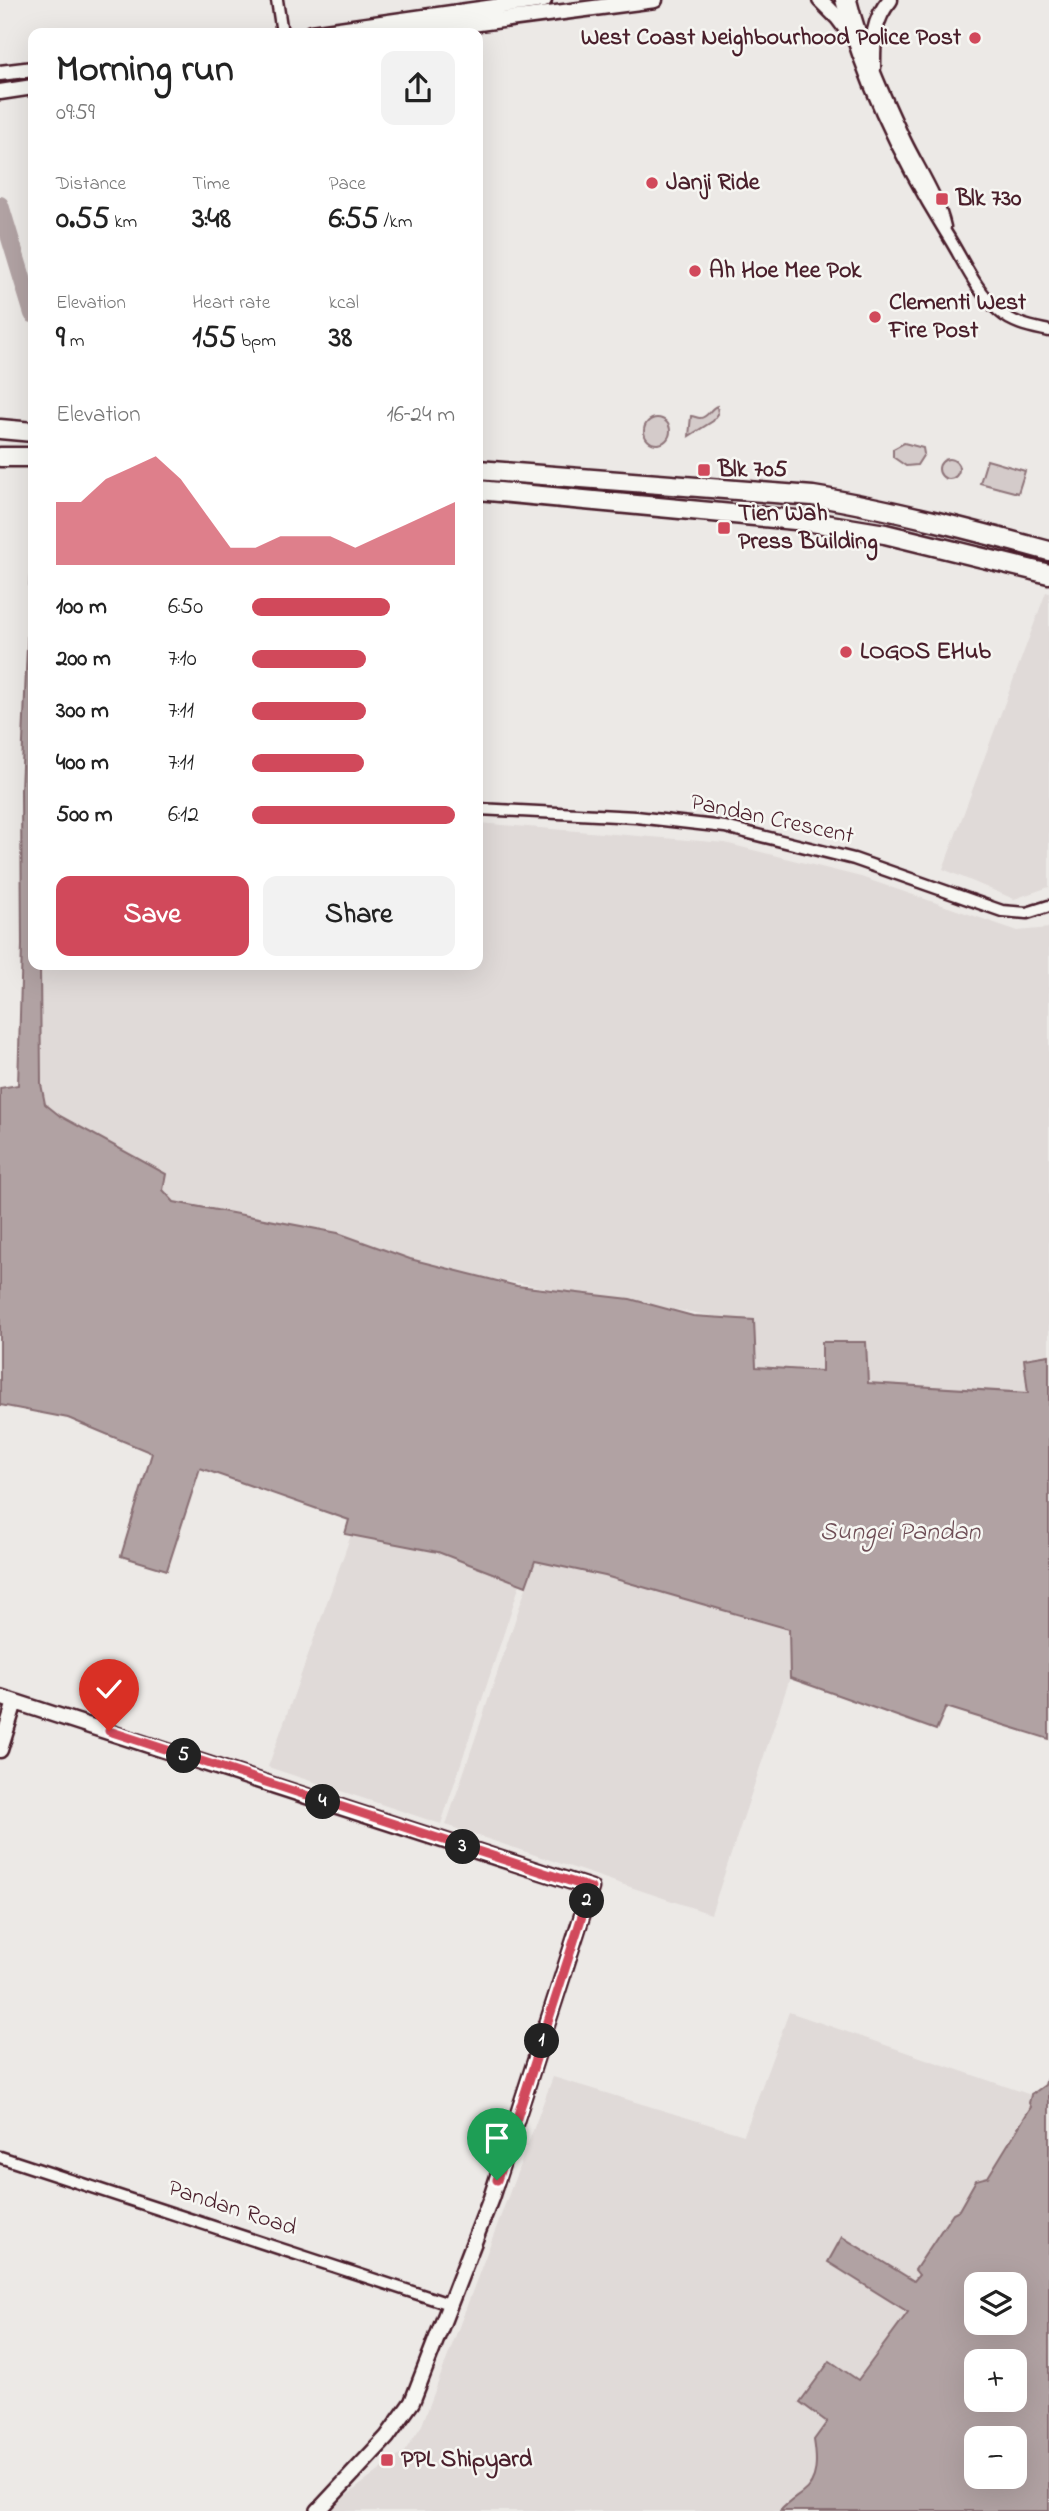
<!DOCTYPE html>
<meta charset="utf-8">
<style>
body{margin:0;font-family:"Indie Flower",sans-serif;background:#f2f2f2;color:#222;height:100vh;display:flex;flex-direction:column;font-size:26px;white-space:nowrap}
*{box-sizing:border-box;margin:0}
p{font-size:23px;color:#767676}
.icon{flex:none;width:38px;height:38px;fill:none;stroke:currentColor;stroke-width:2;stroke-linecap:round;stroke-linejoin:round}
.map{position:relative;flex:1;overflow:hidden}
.details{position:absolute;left:28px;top:28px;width:455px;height:942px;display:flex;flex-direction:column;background:#fff;border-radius:14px;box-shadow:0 7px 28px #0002}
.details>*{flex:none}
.fabs{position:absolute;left:964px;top:2272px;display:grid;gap:14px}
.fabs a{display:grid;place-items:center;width:63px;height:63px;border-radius:14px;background:#fff;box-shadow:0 7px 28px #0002;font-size:35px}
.pin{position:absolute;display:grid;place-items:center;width:60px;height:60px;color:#fff;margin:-72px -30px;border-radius:50% 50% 50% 0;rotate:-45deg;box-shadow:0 0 7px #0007}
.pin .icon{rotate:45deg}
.km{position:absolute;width:35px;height:35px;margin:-18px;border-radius:50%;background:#222;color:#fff;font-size:19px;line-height:35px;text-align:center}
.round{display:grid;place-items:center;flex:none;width:74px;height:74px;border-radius:14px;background:#f2f2f2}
.summary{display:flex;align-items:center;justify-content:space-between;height:119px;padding:0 28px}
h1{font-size:38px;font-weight:700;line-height:52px}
.figures{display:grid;grid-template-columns:repeat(3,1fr);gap:10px;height:119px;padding:7px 28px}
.figures div{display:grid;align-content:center}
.figures b{font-size:30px;font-weight:700}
.figures small{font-size:19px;font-weight:400}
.figures p{font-size:19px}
.chart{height:196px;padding:14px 28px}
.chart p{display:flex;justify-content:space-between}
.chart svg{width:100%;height:126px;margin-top:7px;fill:#d1495b;opacity:.7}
.primary-button{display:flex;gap:14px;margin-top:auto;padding:14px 28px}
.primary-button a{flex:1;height:80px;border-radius:14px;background:#d1495b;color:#fff;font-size:28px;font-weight:700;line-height:80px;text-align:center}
.primary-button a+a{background:#f2f2f2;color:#222}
ul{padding:0 28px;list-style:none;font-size:23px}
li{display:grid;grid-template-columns:112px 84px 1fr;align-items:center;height:52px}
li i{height:18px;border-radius:9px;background:#d1495b}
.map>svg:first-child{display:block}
</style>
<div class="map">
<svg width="1049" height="2511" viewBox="0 0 1049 2511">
<rect width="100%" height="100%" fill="#ece9e6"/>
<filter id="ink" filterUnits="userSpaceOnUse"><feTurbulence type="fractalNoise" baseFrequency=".0143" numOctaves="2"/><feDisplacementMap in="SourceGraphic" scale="14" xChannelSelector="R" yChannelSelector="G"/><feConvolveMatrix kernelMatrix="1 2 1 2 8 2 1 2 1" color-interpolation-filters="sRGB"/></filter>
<g filter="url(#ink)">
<path fill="#e0dad8" d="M1046,592L1049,593V887L1014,899L943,869Z
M478,823L725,843L861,877L1018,931L1049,928V1354L1024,1359L1028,1393L868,1383L866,1342L822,1371L755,1367L754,1320L725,1318L434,1269L173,1202L163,1190L44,1104L41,1084L40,964H478Z
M351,1535L438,1552L520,1584L441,1824L268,1767Z
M535,1561L605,1576L789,1630L790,1678L711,1914L446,1825Z
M789,2012L1031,2095L1029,2103L1031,2107L988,2177L976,2180L959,2210L953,2213L916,2269L919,2275L914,2282L843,2238L828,2261L908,2311L858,2381L800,2401L827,2422L814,2440L817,2457L814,2478L805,2491L787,2502L780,2511H326L404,2452L422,2425L553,2077L744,2135Z"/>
<path fill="#d4cbca" stroke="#8f757a" stroke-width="2" d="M717,406L718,414L713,421L689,436L691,416C694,416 697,418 700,418C708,418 710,408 717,406Z
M644 431a13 13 0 1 1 26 0a13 13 0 1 1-26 0Z
M904,443L923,448L924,454L917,465L906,466L893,457V449Z
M939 469a10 10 0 1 1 20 0a10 10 0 1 1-20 0Z
M987,460L1025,471L1018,493L980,483Z"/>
<path fill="#b1a2a3" stroke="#886e73" stroke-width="2" fill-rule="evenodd" d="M33,503V964H40L41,1084L45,1104L60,1116L166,1174L163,1190L174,1202L338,1233L410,1259L517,1286L630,1299L693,1316L754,1320L756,1367L822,1371V1342H866L868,1383L1028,1393L1024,1359L1049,1355V1739L946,1707L936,1730L790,1678L789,1629L605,1576L535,1561L526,1586L438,1552L345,1534L349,1520L200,1468L167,1570L121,1556L152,1453L68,1418L0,1405V1088L18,1085L22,945L21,790Z
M1049,2071V2511H780C787,2503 794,2499 802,2493C819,2481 817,2459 814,2440L827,2422L800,2402L830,2361L858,2380L908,2312L828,2262L842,2237L914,2281L919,2275L915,2270L953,2213L959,2210L976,2180L988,2177L1031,2107L1029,2103L1031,2095L1045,2085ZM976,2284H1015V2322H976ZM976,2361H1015V2399H976ZM976,2438H1015V2476H976Z"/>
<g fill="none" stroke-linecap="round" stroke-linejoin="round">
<path stroke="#b1a2a3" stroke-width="18" d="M0,205L33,314"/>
<g stroke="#4a1f2b" stroke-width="15">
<path id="street" d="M277,0L282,33
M841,0C863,83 901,160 946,233C964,261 974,289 1000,312C1013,324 1032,327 1049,331
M851,0C863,49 884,95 905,140C919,169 938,196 945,227
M478,809L636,817L725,827L854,859L1002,911L1027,913L1049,906
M0,2157L449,2304"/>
</g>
<g stroke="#4a1f2b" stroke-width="19">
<path id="secondary" d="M820,0L838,18L850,34
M311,33L544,0
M403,33L655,0
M873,68C873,42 872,21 890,0
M0,73L33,69
M0,92L33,87
M0,1697L591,1888L491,2198L412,2402L387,2437L318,2511
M0,1750L15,1702"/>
</g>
<g stroke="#4a1f2b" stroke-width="23">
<path id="highway" d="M0,429L33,432
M0,457H33
M478,470L813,496C892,509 971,530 1049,551
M478,490L806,521L885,534L1049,574"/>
</g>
<use href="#street" stroke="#f6f6f2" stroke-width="10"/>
<use href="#secondary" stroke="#f6f6f2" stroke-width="14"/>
<use href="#highway" stroke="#f6f6f2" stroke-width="18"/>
</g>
</g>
<g fill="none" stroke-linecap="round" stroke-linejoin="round" filter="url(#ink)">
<g stroke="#fff" stroke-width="14">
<path id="route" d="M109,1731L591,1888L497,2180"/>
</g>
<use href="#route" stroke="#d1495b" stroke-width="9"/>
</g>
<g fill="#d1495b" stroke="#f6f6f2" stroke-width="2.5">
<circle cx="975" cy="38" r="7"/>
<circle cx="652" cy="183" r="7"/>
<rect x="935" y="192" width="14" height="14" rx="3.5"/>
<circle cx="695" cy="271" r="7"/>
<circle cx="875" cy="317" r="7"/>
<rect x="697" y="463" width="14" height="14" rx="3.5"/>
<rect x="717" y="521" width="14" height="14" rx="3.5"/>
<circle cx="846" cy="652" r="7"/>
<rect x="380" y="2453" width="14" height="14" rx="3.5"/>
</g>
<g text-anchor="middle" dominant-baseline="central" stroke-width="5" stroke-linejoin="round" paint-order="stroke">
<g font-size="24" font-weight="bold" fill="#4a1f2b" stroke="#f6f6f2" text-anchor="start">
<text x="961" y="38" text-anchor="end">West Coast Neighbourhood Police Post</text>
<text x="666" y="183">Janji Ride</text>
<text x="956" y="199">Blk 730</text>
<text x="709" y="271">Ah Hoe Mee Pok</text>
<text x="889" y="303">Clementi West<tspan x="889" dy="28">Fire Post</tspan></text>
<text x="718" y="470">Blk 705</text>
<text x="738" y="514">Tien Wah<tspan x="738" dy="28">Press Building</tspan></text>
<text x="860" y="652">LOGOS EHub</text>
<text x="401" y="2460">PPL Shipyard</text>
</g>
<g font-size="24" fill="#4a1f2b" stroke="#f6f6f2">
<text transform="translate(772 820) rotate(12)">Pandan Crescent</text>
<text transform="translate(232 2209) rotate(18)">Pandan Road</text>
</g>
<g font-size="26" font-style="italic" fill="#6e4d55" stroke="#f6f6f2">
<text x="900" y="1533">Sungei Pandan</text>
</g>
</g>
</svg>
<div class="fabs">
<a><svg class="icon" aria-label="layers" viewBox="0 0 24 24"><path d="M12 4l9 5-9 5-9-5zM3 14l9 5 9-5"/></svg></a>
<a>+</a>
<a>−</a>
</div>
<div class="pin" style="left:497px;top:2180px;background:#1e9e55"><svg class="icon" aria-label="arrive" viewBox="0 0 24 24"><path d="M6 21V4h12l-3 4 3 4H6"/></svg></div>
<div class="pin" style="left:109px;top:1731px;background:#d93025"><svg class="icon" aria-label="check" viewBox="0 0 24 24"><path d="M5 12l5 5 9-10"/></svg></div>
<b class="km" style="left:542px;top:2041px">1</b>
<b class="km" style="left:587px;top:1901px">2</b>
<b class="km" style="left:463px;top:1847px">3</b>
<b class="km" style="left:323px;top:1802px">4</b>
<b class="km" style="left:184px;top:1756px">5</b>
<section class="details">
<div class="summary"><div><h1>Morning run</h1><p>09:59</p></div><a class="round"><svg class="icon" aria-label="share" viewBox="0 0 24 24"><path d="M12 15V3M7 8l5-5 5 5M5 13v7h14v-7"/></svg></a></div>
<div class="figures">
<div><p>Distance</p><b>0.55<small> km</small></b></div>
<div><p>Time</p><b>3:48</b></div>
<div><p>Pace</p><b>6:55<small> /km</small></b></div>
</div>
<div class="figures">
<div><p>Elevation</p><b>9<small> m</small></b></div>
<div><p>Heart rate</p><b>155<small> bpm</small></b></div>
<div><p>kcal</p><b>38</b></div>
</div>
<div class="chart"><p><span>Elevation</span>16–24 m</p>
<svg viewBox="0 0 160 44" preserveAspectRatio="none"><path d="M0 44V22L10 22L20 14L30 10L40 6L50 14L60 26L70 38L80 38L90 34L100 34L110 34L120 38L130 34L140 30L150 26L160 22V44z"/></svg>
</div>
<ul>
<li><b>100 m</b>6:50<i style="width:68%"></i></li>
<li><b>200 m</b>7:10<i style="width:56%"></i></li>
<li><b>300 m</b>7:11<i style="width:56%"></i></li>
<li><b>400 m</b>7:11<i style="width:55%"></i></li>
<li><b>500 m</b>6:12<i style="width:100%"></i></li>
</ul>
<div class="primary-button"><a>Save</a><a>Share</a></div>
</section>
</div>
